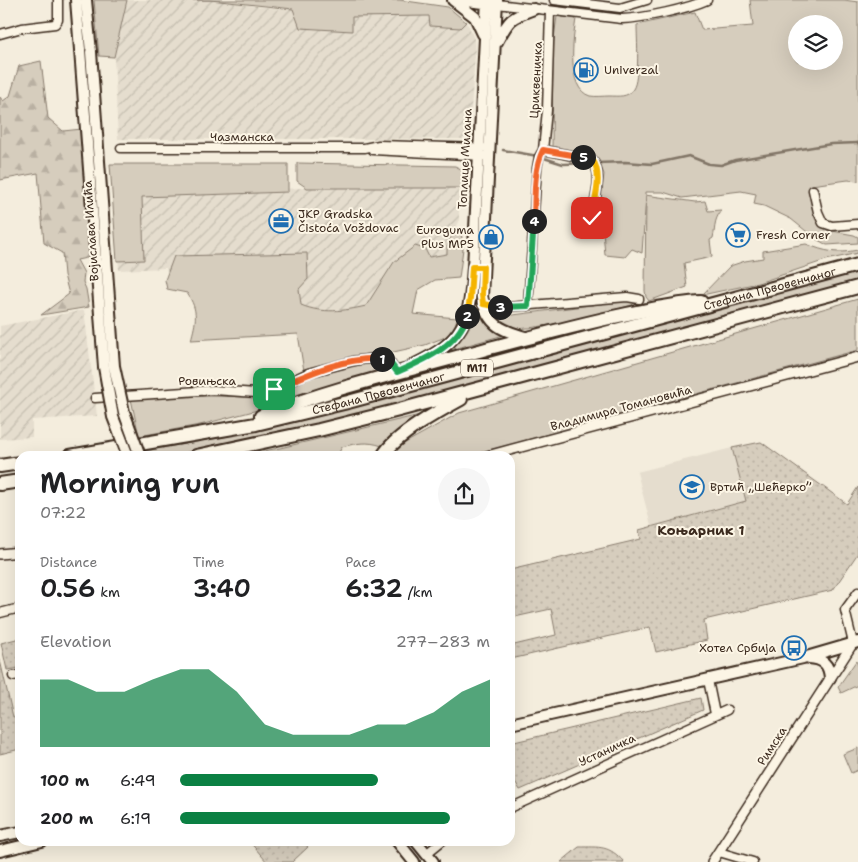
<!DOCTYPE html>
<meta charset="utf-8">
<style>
body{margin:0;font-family:"Shantell Sans",sans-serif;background:#f6f6f6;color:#202124;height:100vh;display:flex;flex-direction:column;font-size:19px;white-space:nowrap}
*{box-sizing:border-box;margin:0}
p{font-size:16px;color:#757577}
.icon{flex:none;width:28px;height:28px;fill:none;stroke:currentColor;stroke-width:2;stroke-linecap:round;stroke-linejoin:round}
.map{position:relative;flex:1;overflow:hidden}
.side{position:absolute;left:15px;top:451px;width:500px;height:395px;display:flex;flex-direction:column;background:#fff;border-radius:15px;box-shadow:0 5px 20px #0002}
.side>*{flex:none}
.controls{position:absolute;left:788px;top:15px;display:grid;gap:10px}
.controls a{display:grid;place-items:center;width:55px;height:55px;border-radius:50%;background:#fff;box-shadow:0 5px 20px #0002;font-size:25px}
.pin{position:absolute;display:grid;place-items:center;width:42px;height:42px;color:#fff;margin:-21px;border-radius:10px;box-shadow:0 2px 8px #0006}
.km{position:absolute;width:25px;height:25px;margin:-12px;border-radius:50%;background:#222;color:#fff;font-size:14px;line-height:25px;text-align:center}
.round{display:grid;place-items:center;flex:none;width:52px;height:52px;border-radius:26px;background:#f6f6f6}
.overview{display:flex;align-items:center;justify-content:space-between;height:85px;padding:0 25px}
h1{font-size:28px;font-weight:600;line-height:38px}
.stats{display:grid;grid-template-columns:repeat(3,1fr);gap:8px;height:85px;padding:5px 25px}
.stats div{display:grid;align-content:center}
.stats b{font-size:25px;font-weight:600}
.stats small{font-size:14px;font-weight:400}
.stats p{font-size:14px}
.chart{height:140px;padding:10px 25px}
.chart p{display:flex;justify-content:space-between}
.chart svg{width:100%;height:90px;margin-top:5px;fill:#0b8043;opacity:.7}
ul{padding:0 25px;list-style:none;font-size:16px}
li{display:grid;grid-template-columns:80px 60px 1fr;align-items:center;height:38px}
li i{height:12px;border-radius:6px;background:#0b8043}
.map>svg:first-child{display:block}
</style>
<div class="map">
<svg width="858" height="862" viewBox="0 0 858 862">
<defs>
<pattern id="industrial-furrows" width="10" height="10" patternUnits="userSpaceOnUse" patternTransform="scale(1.25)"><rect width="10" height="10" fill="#e5ddce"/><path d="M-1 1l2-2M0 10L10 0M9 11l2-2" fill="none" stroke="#c5beb0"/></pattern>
<pattern id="forest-firs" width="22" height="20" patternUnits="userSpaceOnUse" patternTransform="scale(1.25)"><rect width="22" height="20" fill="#d6cdbd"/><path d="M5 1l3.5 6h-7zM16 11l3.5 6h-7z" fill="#b9b0a2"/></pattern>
<pattern id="park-dots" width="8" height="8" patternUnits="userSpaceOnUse" patternTransform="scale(1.25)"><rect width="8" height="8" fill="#d6cdbd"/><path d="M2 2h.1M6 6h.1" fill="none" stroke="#b9b0a2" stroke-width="1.8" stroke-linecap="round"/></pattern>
</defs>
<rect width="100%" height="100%" fill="#f4eddd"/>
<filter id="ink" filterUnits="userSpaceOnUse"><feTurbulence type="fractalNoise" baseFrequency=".02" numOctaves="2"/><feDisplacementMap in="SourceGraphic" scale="10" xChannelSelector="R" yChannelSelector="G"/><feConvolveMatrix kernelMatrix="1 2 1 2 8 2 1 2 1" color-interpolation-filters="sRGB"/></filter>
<g filter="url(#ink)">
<path fill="#e5ddce" d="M732,448L746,501L651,526L637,472Z"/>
<path fill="url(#industrial-furrows)" d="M127,0H210L280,9H449L469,26L474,39L475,54L469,135L462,139H118L114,57Z
M307,188H459V222L453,233L448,254L428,257L364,314L302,316L299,289L308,279L307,269L300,264L168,274L166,268L119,270L114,194Z
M84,310L97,416L32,420V437L0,439V326Z"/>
<path fill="#d6cdbd" stroke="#887c6e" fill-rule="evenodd" d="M94,0H127L114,57L99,56Z
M185,0H399L448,7L466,22L460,28L430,26L429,16L352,17V31L300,28L293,9L210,0Z
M750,0H844L858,2V181L848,180L811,185C814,202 816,216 827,230L854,235L858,237V243L827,245L816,239L791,219L764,206L754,204L756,194L741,191L682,198L663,192H645V195L695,202L705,201L708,211L721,210C713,223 716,225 713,238L710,240L712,257L684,263L687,287L649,301L646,297L645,291L646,196L642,253L632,249L625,257L605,255L603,231L599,217L604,174L597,159L578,163L554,157L552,148L553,46L557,16L576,19C573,38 566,89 590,96C596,97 604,96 609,96C618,96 628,98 633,89C640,79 637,38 637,25L695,12L702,30L753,26ZM796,24H834V61H796Z
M297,163L455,166L465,171V188H307L297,181Z
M110,164H288V192L142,197L144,260L117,261Z
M454,227L461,230L463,249L459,278L435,280L418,290L413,314L457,318L455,327L448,336L425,345L389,353H378L360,356L304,371L298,334L191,340C196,321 199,311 187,293L167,289L165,280L174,256L307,253L308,279L299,289L301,305C323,314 344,311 366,306L394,262L415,246L425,249L429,257L447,254V247Z
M806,244C826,252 837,254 858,250V253L826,260L758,283L702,295L730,266L745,261L763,258V251Z
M858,271V281L326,424L169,456H147L145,451L224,437L327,413L414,391Z
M858,299V350L468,456H387L389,452L459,413Z
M631,300L634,303L632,305C611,311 523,335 506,327C501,324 496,318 492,314L500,313L513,315Z
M477,301C485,318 486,326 504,335L450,350C468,334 473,324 477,301Z
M364,364L385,365L387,369L269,407L200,425L139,436L131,399L209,396L260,397L271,395L300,380Z
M428,413L382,446C368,441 356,443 342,447L337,456H235L280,448Z
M856,661L858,665V685L841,693L838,687Z
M858,748V770L851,773L843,754Z"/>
<path fill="url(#forest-firs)" stroke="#887c6e" d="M41,61L48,118L63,131L82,129L91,257L77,260L84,273L83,282L86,289L89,307L41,315L69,294L64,275L62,253L44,243L38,173L0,180V97L3,101L10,96L19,66Z"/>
<path fill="url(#park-dots)" stroke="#887c6e" d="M761,442L847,504L858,487V553L833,590L704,620L707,640L656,652L650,627L511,659L510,646L556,635L551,609L510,618V570L641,539L639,530L746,501L732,448Z
M20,638V668L7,670L1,643Z
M0,660L13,717L20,715V749L0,754Z
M701,698L703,710L520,790L510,772V743Z
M249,841H303L308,847L292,862H267Z
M579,847C600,847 609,845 624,862H561Z"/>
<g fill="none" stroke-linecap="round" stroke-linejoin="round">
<path stroke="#817466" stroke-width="2.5" d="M503,150L538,156
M544,158L563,164L592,163
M597,163L625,162L652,164L689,156L709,164L721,165L735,160L831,144L858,143"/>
<g stroke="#3b2a1e" stroke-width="11">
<path id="minor" d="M554,0L620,8L647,0
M497,4L622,19C644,18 687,9 707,0
M550,11L547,110L543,150L592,159C604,174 594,200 592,218
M0,34L22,28L55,24L58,20V0
M121,148H364L379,145L483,148
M373,150L484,156
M813,190L818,212L823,223L832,226L858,224
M483,304L496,307H508L627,297L639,299
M528,306L537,168L539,157L543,150
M95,398L214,390L256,393L274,389L308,373L353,361L375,358L389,361L397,373
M0,613L20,608
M853,643L845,610L858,592
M13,676L20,675
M708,680L715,714
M510,808L727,710
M719,852L753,862
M426,854L442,841"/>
</g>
<g stroke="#3b2a1e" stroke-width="12">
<path id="tertiary" d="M487,456L858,357
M0,554L20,552
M712,862L853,643"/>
</g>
<g stroke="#3b2a1e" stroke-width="14">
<path id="secondary" d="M76,0L80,50
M86,0L91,52
M453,0L475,17L483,34
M457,0L493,4
M497,0L482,297C487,326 503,331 529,338
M497,42C509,20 509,18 534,9
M413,365C466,340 469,321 473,267L487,0
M809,658C823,659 829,664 830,678
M510,724L803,658L858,642
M0,836L20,832
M397,841L414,862
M416,841L433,862
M0,851L42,841"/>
</g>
<g stroke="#3b2a1e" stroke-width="16">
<g id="trunk">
<path d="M261,416C334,387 411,370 486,349C536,336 586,322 637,312C658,308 679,303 701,302"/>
<path id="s1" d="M70,456L256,424L348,402L858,265"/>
<path d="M196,456L319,430L399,410L858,287"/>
<path d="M383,456C395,435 439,411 461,399"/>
<path d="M0,466L20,463"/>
<path d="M0,484L20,481"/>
</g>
</g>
<use href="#minor" stroke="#fcf5e5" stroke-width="8"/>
<use href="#tertiary" stroke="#fcf5e5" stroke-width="9"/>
<use href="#secondary" stroke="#fcf5e5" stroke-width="10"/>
<use href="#trunk" stroke="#fcf5e5" stroke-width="12"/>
<g stroke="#3b2a1e" stroke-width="14" stroke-linecap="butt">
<path id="secondary-bridge" d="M80,50L104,367L113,417L128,456
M91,52L114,366L124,412L140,456"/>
</g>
<use href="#secondary-bridge" stroke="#fcf5e5" stroke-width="10"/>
</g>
</g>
<g fill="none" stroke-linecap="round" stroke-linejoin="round" filter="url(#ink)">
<g stroke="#fff" stroke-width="10">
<path id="split-1" d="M274,389C306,375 346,356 382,359"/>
</g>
<g stroke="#fff" stroke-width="10">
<path id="split-2" d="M382,359L389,361L397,372C424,360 457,347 467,316"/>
</g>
<g stroke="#fff" stroke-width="10">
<path id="split-3" d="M467,316L470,298L472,267H483L482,295L483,304L500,307"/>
</g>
<g stroke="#fff" stroke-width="10">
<path id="split-4" d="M500,307L528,306L534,221"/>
</g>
<g stroke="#fff" stroke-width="10">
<path id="split-5" d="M534,221C535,198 533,171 543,150L583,157"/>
</g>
<g stroke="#fff" stroke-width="10">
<path id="split-6" d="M583,157L592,159C604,175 594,200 592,218"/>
</g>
<use href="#split-1" stroke="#f0652b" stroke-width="6"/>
<use href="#split-2" stroke="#22a559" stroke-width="6"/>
<use href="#split-3" stroke="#f5b400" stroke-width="6"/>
<use href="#split-4" stroke="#22a559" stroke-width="6"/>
<use href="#split-5" stroke="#f0652b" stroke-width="6"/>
<use href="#split-6" stroke="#f5b400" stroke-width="6"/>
</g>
<defs>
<g id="fuel-ring" transform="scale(1.25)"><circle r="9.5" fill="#fcf5e5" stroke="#1f6fb2" stroke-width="1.5"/><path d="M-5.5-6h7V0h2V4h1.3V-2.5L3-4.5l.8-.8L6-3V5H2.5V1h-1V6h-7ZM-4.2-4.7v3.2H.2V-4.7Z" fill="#1f6fb2"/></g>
<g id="office-ring" transform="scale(1.25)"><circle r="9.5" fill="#fcf5e5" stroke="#1f6fb2" stroke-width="1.5"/><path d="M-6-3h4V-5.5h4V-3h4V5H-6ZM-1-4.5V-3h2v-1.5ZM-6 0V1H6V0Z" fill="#1f6fb2"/></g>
<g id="supermarket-ring" transform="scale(1.25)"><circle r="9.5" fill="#fcf5e5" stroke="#1f6fb2" stroke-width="1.5"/><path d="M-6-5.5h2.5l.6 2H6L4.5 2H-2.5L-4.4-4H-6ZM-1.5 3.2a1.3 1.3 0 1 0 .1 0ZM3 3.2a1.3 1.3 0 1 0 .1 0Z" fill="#1f6fb2"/></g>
<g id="shop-ring" transform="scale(1.25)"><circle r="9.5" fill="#fcf5e5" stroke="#1f6fb2" stroke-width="1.5"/><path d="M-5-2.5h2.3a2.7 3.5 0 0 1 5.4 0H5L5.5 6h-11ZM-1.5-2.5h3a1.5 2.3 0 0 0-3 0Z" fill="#1f6fb2"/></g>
<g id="school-ring" transform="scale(1.25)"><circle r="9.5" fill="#fcf5e5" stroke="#1f6fb2" stroke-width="1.5"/><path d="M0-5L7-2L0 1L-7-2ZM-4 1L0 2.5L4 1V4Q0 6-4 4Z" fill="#1f6fb2"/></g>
<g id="bus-ring" transform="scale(1.25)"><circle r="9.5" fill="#fcf5e5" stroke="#1f6fb2" stroke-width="1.5"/><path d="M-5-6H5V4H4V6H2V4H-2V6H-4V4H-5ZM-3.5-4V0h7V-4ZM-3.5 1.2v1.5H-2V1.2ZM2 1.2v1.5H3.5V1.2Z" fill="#1f6fb2"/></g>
</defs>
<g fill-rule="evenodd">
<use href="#fuel-ring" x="586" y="70"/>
<use href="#office-ring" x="281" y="221"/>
<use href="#supermarket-ring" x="738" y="235"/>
<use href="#shop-ring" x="491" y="237"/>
<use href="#school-ring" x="692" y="487"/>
<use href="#bus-ring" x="794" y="648"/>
</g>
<g text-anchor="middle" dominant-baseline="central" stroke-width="4" stroke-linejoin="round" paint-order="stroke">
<rect fill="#fcf5e5" stroke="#75675a" stroke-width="1" x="461" y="359.5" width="32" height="17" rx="4"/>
<g font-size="11" font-weight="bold" fill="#3b2a1e">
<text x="477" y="368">M11</text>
</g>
<g font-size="12" fill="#3b2a1e" stroke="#fcf5e5" text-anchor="start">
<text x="604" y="70">Univerzal</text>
<text x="298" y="214">JKP Gradska<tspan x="298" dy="14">Čistoća Voždovac</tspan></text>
<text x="474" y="230" text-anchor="end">Euroguma<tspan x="474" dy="14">Plus MP5</tspan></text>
<text x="756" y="235">Fresh Corner</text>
<text x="710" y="487">Вртић „Шећерко”</text>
<text x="776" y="648" text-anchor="end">Хотел Србија</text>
</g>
<g font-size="12" fill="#3b2a1e" stroke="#fcf5e5">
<text transform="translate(536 80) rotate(-87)">Цриквеничка</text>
<text x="242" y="137">Чазманска</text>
<text transform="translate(465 159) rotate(-87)">Топлице Милана</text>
<text transform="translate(91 231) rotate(-94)">Војислава Илића</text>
<text stroke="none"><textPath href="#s1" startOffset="720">Стефана Првовенчаног</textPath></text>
<text x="207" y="381">Ровињска</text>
<text stroke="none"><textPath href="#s1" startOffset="315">Стефана Првовенчаног</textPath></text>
<text transform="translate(621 408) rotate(-15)">Владимира Томановића</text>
<text transform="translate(772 746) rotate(-57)">Римска</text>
<text transform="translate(607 750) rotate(-25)">Устаничка</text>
</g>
<g font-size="14" font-weight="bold" fill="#3b2a1e" stroke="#fcf5e5">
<text x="701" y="530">Коњарник 1</text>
</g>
</g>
</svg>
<div class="controls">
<a><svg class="icon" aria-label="layers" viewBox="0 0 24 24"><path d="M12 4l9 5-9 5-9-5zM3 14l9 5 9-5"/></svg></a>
</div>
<div class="pin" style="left:274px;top:389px;background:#1e9e55"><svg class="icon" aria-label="arrive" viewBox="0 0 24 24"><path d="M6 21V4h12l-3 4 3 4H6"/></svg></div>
<div class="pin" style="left:592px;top:218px;background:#d93025"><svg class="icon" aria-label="check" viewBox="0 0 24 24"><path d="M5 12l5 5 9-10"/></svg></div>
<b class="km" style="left:382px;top:359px">1</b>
<b class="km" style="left:467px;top:316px">2</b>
<b class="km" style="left:500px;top:307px">3</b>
<b class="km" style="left:534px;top:221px">4</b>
<b class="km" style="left:583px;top:157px">5</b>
<section class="side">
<div class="overview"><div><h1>Morning run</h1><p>07:22</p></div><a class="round"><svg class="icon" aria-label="share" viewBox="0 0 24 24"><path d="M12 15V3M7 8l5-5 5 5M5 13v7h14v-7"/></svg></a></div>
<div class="stats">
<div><p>Distance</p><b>0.56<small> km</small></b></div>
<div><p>Time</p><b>3:40</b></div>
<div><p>Pace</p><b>6:32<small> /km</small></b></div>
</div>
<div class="chart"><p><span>Elevation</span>277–283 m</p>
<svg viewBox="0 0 160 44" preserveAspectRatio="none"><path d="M0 44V11L10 11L20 17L30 17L40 11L50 6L60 6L70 17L80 33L90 38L100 38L110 38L120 33L130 33L140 27L150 17L160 11V44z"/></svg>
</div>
<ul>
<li><b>100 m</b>6:49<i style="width:64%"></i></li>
<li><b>200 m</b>6:19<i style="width:87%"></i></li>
</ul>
</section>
</div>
